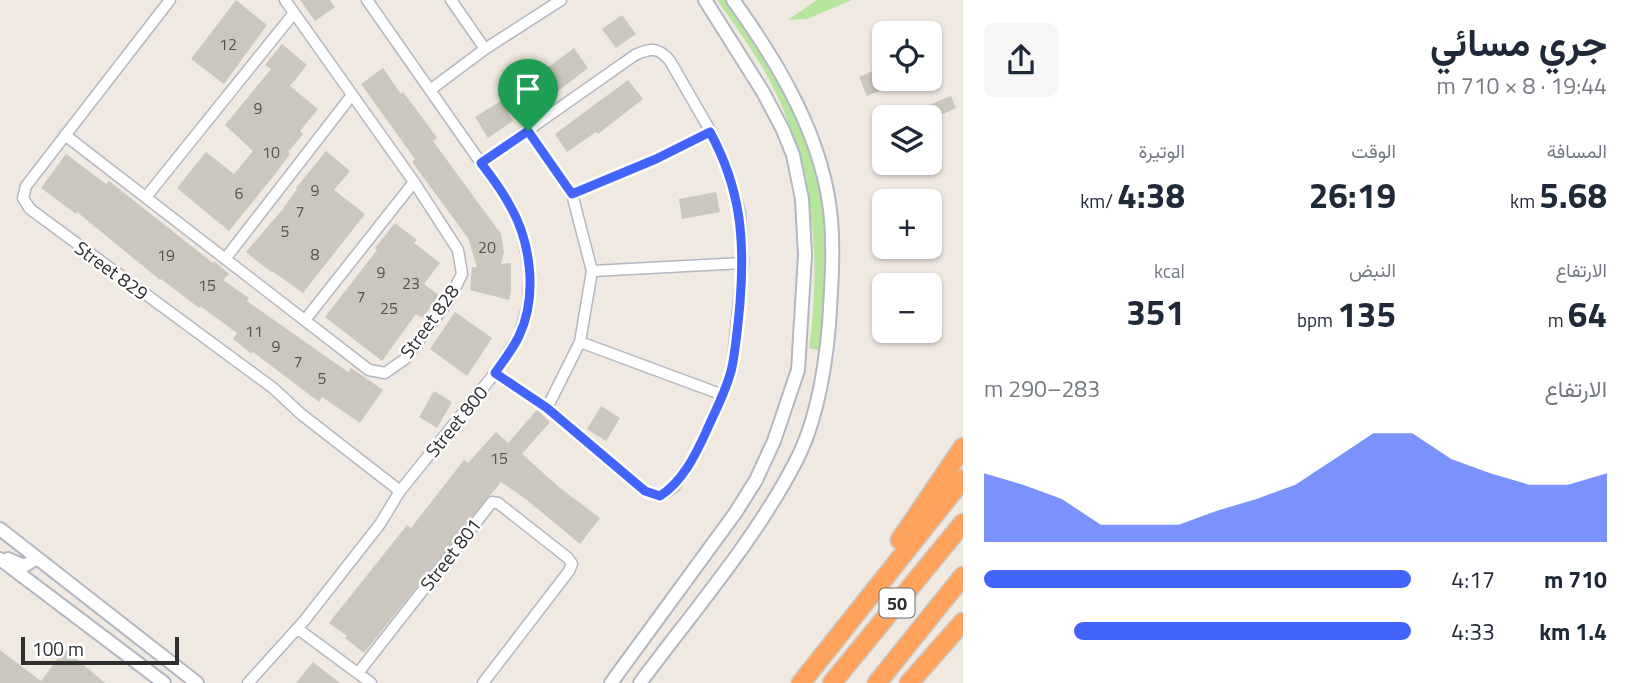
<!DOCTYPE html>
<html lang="ar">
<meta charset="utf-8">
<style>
body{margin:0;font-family:"Titillium Web",Vazirmatn,sans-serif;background:#f6f6f7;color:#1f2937;direction:rtl;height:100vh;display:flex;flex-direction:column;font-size:26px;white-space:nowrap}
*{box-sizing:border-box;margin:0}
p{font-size:23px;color:#747a83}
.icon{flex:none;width:38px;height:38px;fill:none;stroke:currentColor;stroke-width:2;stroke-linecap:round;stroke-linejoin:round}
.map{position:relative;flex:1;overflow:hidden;direction:ltr}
.details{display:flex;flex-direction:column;background:#fff;width:665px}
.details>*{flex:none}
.tools{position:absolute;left:872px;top:21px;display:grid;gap:14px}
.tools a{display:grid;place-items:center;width:70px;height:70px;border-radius:10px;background:#fff;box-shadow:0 2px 5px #0004;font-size:35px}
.scale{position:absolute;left:21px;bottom:18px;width:158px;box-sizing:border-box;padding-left:7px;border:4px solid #2e2e2e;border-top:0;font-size:19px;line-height:24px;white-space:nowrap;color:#2e2e2e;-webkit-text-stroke:5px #fff;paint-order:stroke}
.pin{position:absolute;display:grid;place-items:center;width:60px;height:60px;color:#fff;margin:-72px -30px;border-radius:50% 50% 50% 0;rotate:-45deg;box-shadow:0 0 7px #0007}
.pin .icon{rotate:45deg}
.round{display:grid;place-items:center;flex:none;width:74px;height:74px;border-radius:10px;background:#f6f6f7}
.headline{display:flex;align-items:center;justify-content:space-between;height:119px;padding:0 21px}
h1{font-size:38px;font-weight:700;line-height:52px}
.stats{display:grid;grid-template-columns:repeat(3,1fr);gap:10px;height:119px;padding:7px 21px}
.stats div{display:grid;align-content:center}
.stats b{font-size:35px;font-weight:700}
.stats small{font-size:19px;font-weight:400}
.stats p{font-size:19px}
.chart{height:196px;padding:14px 21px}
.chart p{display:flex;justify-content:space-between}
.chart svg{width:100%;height:126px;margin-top:7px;fill:#4264fb;opacity:.7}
ul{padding:0 21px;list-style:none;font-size:23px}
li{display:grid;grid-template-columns:112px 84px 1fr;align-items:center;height:52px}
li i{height:18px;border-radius:9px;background:#4264fb}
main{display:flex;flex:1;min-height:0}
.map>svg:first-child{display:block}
</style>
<main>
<section class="details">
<div class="headline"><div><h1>جري مسائي</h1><p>19:44 · 8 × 710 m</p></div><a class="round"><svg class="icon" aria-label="share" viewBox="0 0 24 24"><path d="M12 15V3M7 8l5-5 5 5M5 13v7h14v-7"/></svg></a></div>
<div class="stats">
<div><p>المسافة</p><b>5.68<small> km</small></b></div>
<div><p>الوقت</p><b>26:19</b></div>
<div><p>الوتيرة</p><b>4:38<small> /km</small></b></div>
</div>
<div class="stats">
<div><p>الارتفاع</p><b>64<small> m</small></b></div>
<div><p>النبض</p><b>135<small> bpm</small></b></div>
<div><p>kcal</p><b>351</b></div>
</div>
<div class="chart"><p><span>الارتفاع</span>283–290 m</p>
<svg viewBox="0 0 160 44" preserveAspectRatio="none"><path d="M0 44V20L10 24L20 29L30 38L40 38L50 38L60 33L70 29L80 24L90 15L100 6L110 6L120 15L130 20L140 24L150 24L160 20V44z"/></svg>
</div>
<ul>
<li><b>710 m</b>4:17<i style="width:100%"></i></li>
<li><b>1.4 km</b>4:33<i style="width:79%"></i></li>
</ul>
</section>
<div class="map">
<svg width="963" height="683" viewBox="0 0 963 683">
<rect width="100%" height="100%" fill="#efe9e1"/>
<path fill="#b6e59e" d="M717,0H731C788,83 833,178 827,282C826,305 823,328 821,351L809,348C822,256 813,164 770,81C755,53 736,27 717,0Z
M817,0H852L807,19L788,20Z"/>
<path fill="#cbc7bf" d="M236,0L267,25L224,84L191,59Z
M300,0H330L335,7L315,21Z
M622,15L636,34L616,48L602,29Z
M282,44L307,65L290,86L318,109L300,131L303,134L288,152L290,154L276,173L229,231L177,188L206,152L234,174L253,151L225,125L271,69L265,65Z
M574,48L588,68L545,101L530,81Z
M884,66V79H907L867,96L859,77Z
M383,68L401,94L403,92L422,117L437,138L433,141L501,234L504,252L501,264L511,263V292L509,300L470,290L472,267H477L468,238L412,162L415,159L361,84Z
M628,80L643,99L598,134L596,132L567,152L555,134Z
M951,96L956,108L932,119L926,106Z
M501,101L513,121L488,138L475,117Z
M326,151L350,171L334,190L365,214L303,293L272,271L271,272L246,252L282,210L297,189L296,188Z
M66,154L106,184L109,181L213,263L214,261L229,274L223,280L249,298L247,301L348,372L351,368L383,390L360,423L322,397L319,402L253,352L252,354L233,339L237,333L200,306L199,308L161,279L160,280L77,212L76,214L41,188Z
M716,192L720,212L682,219L679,199Z
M395,223L417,240L414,243L440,263L424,284L439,295L423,318L416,314L382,361L325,317L377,250L375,248Z
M455,312L492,338L467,376L430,349Z
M434,391L452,402L437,428L419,417Z
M601,406L620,418L606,441L587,429Z
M537,410L550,422L522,454L560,488L600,518L580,544L527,500L501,482L364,653L345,638L347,636L329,623L407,525L411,528L464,460L468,463L496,432L508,443Z
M65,649L105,683H0V650L41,681Z
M313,662L340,683H296Z"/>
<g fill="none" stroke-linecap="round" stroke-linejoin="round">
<g stroke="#b4b7c1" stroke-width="13">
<path id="minor" d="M170,0L26,186L23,198L30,209L273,388L301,414L400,491
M451,0L485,49
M430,90L485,49L561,0
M528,131L572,194L592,271L580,342L547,408
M65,135L369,370L385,373L405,359L449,300L462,274L458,250L414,182L285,0
M481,163L635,55C650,48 659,47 670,61L711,132L727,168L740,213L743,263L732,369L723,395L697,451L674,487L660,496L645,491L547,408L495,373
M572,194L656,159L711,132
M146,197L294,13
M225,259L352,95
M592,271L743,263
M305,320L414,182
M580,342L723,395
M298,629L371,683
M358,673L492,502L498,503L568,558L572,564L569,571L483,683
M248,683L304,621L380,524L400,491L495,373L519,336L528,305L530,273L522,231L509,203L367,0"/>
</g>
<g stroke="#b4b7c1" stroke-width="16">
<path id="tertiary" d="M0,529L197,683
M0,559L164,683
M8,559L24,566L37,558
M611,683L736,512L756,480L774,441L798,370L805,255L802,199L793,155L783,130L763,92L705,0
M640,683C692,613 755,540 795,463C817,422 825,371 829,325C831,290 834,255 831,219C824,139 779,64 733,0"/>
</g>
<g stroke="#c9c9c9" stroke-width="21">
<path id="motorway" d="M900,540L963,447
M801,683L963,479
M832,683L963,523
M877,683L963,576
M909,683L963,622"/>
</g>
<use href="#minor" stroke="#fff" stroke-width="10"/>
<use href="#tertiary" stroke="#fff" stroke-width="12"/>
<use href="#motorway" stroke="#ffa35c" stroke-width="18"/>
</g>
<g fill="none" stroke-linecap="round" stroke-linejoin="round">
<g stroke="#fff" stroke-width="14">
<path id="route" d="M528,131L572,194L656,159L710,132C741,189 745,240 740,303C738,325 736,347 732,367C727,390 715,411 706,432C695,456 682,482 660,496L645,491L547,408L495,373C503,361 513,349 519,336C538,296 531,241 509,204C501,189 491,176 481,163Z"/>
</g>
<use href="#route" stroke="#4264fb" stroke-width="9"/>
</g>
<g text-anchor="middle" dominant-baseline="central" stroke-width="5" stroke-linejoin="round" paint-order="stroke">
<g font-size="16" fill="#555452">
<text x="228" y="44">12</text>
<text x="258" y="108">9</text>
<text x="271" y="152">10</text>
<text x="315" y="190">9</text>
<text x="239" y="193">6</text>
<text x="300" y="211">7</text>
<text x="285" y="231">5</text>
<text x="487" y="247">20</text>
<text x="315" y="254">8</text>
<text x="166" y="255">19</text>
<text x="381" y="272">9</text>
<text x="411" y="283">23</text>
<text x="207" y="285">15</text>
<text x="361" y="296">7</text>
<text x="389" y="308">25</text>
<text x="254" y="331">11</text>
<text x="276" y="346">9</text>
<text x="298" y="361">7</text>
<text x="322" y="378">5</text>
<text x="499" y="458">15</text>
</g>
<rect fill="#fff" stroke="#6d6d6d" stroke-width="2" x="879.5" y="588.5" width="35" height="29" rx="5"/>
<g font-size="18" font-weight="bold" fill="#2e2e2e">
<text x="897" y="603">50</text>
</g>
<g font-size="19" fill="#2e2e2e" stroke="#fff">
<text transform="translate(112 270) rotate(36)">Street 829</text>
<text transform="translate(429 321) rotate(-54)">Street 828</text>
<text transform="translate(456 421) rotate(-51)">Street 800</text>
<text transform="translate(450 554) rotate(-52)">Street 801</text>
</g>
</g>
</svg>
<div class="tools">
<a><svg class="icon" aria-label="locate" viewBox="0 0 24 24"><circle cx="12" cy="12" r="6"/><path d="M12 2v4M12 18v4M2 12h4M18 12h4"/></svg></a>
<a><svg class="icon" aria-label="layers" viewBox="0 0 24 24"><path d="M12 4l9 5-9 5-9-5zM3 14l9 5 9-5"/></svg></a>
<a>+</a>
<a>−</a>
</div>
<div class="scale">100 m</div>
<div class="pin" style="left:528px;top:131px;background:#1e9e55"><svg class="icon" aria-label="arrive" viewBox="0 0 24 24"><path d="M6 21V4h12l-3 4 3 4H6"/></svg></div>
</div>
</main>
